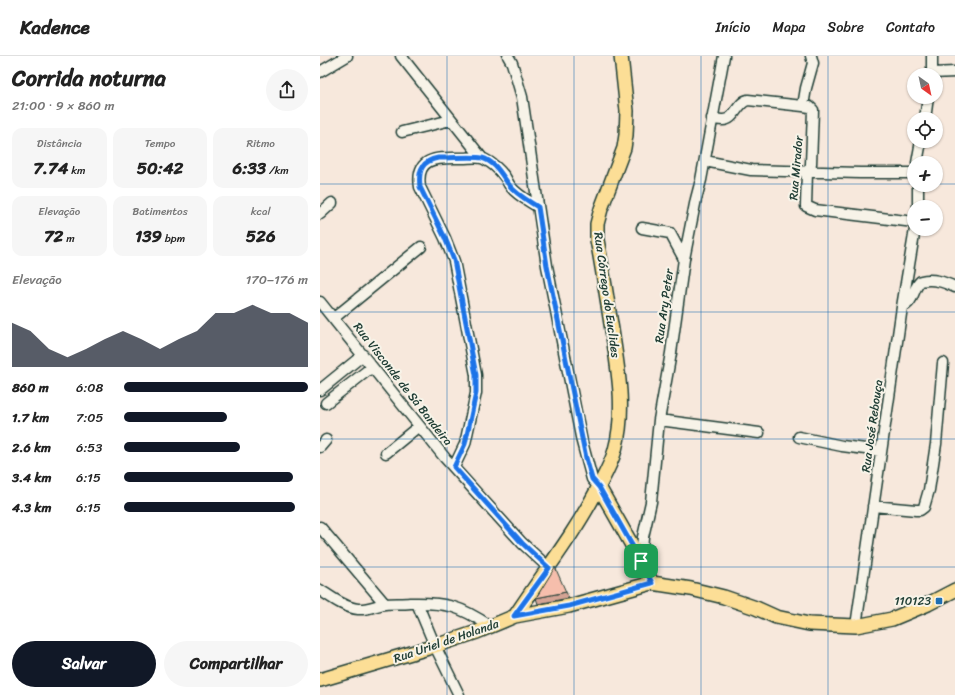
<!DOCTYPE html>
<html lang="pt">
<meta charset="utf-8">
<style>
body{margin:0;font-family:Sriracha,sans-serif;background:#f6f6f6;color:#222;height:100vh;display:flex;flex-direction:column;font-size:15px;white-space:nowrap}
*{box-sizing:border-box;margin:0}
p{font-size:13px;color:#767676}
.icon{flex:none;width:22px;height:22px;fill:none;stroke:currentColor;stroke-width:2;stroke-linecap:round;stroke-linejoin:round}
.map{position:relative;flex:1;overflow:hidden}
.details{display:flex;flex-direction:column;background:#fff;width:320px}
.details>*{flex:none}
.needle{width:26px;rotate:147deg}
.fabs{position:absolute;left:587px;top:12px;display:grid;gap:8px}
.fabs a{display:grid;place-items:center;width:36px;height:36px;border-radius:50%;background:#fff;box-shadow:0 1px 3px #0004;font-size:20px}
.pin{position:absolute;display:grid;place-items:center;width:34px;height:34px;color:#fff;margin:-17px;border-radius:8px;box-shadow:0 2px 6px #0006}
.round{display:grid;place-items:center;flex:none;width:42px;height:42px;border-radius:21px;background:#f6f6f6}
.head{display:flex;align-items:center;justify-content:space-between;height:68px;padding:0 12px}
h1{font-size:22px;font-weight:700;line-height:30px}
.metrics{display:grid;grid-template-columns:repeat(3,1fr);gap:6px;height:68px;padding:4px 12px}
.metrics div{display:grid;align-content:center;border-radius:10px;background:#f6f6f6;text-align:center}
.metrics b{font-size:17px;font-weight:700}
.metrics small{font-size:11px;font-weight:400}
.metrics p{font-size:11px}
.chart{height:112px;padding:8px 12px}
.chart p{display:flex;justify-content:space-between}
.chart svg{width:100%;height:72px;margin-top:4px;fill:#111827;opacity:.7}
.action{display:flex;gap:8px;margin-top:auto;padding:8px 12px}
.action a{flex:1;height:46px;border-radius:24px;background:#111827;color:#fff;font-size:16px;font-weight:700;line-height:46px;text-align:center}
.action a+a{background:#f6f6f6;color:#222}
ul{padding:0 12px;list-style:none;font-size:13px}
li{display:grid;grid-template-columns:64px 48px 1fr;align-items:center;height:30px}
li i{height:10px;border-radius:5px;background:#111827}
header{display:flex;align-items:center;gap:24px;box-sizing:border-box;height:56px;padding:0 20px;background:#fff;border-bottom:1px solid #e0e0e0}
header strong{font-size:19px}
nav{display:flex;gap:22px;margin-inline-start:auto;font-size:14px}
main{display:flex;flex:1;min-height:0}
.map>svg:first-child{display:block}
</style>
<header>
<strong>Kadence</strong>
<nav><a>Início</a><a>Mapa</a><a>Sobre</a><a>Contato</a></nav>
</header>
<main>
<section class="details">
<div class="head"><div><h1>Corrida noturna</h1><p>21:00 · 9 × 860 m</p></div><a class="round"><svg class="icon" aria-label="share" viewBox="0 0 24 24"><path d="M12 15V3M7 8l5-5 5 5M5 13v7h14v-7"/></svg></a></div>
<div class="metrics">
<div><p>Distância</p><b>7.74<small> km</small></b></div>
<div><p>Tempo</p><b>50:42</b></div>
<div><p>Ritmo</p><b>6:33<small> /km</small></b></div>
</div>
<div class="metrics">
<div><p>Elevação</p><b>72<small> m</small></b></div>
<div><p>Batimentos</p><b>139<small> bpm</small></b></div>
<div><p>kcal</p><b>526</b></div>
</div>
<div class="chart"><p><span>Elevação</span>170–176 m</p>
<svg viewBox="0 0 160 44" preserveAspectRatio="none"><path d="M0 44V17L10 22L20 33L30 38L40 33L50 27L60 22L70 27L80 33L90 27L100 22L110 11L120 11L130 6L140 11L150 11L160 17V44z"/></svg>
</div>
<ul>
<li><b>860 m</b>6:08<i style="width:100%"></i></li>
<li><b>1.7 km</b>7:05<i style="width:56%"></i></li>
<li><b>2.6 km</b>6:53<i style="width:63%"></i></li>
<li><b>3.4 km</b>6:15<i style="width:92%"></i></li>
<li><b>4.3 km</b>6:15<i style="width:93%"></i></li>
</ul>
<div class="action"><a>Salvar</a><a>Compartilhar</a></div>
</section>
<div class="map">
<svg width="635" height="639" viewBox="0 0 635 639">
<rect width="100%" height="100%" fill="#f7e8dc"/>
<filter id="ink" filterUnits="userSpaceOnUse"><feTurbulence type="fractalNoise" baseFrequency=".025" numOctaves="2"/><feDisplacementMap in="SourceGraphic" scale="8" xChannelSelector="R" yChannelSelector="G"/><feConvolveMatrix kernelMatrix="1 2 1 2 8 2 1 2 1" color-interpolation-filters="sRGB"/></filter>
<g filter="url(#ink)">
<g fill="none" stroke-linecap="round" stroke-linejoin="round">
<g stroke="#1f3d34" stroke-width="13">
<path id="minor" d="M81,0L162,102
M188,0L192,7L202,41L227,210L262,386L272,423L279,431
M491,0L493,7L486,32L483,50L490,51L493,54L491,108L490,113L487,116L486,150L495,154L594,166
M612,0V19
M0,16L27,0
M612,17L635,16
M392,62C395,63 399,64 402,64C415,65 417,46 428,44L483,50
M605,63L608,41
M82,76L131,64
M385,105L431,114L540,117H594
M597,107L601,85
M598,129V151
M0,158L12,147
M322,172L350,177L364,203
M0,246L125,402L202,487L229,512
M582,251C595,246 592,232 601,225C613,222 624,226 635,231
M14,262L101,191
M0,334L43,299
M6,347L52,311
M339,364L439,377
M479,381L522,390L561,395
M0,391L6,384
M66,397L99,370
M134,411L145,388L156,337V319L134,205L125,182L100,131C95,99 120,102 143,102C149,102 159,100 164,103C172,107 179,113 185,121C187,124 188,128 191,131C198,140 209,145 218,151
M553,450L596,454H600L604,451L609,434L616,388L623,307
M0,471L65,548
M321,505L323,481L331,446L339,364L351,297L364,203L376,143L381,124L404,0
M0,534C11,541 25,552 38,553C48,554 56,549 65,548C73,547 82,548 90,547C126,546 140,550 170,570
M97,547L115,590L139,639
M536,570L582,251L595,173"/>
</g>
<g stroke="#1f3d34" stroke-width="16">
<path id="major" d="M279,431L321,505L332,527
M195,560C222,519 253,480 276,436C283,422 291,409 295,394C306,354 298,314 292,274C287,244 283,214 277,184V168L281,153L304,92L306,79L307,55L301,0
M0,624L115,590L157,576L195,560L249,550L332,527L371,533L404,541L436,552L456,561L489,568L536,570L572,563L608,548L635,534"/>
</g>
<use href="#minor" stroke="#f7f3e8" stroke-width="10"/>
<use href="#major" stroke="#fcde96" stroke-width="13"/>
</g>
<path fill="#d4a394" stroke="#1f3d34" d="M246,536L249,542L218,548L216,542Z"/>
<path fill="#f6beac" stroke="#1f3d34" d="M235,511L246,536L216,542Z"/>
</g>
<g fill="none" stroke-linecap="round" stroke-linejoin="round" filter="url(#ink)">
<g stroke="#fff" stroke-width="8">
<path id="route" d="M118,102C127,102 156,100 162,102C176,106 182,120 190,130C197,139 209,145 218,151L227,210L266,402L272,423L279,431L321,505L332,527L249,550L194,560L229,512L202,487L134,411L145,388L156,337V319L134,204L125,182L100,131C98,114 102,105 118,102Z"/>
</g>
<use href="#route" stroke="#1a73e8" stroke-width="5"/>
</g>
<path fill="none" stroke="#1f6fb2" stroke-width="1" stroke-opacity="0.55" d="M127,0V639M254,0V639M381,0V639M508,0V639M0,128H594M616,128H635M0,256H635M0,383H635M0,511H635"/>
<rect fill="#1f6fb2" stroke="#f7f3e8" stroke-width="1.5" x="615" y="541" width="8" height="8" rx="2"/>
<g text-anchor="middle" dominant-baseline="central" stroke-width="4" stroke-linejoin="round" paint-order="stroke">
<g font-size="12" fill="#1f3d34" stroke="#f7f3e8">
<text transform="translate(476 112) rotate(-85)">Rua Mirador</text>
<text transform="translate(287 239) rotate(82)">Rua Córrego do Euclides</text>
<text transform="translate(344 250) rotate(-82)">Rua Ary Peter</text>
<text transform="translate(83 328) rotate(52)">Rua Visconde de Sá Bandeira</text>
<text transform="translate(552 370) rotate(-82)">Rua José Rebouça</text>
<text transform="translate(126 585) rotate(-19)">Rua Uriel de Holanda</text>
</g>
<g font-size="12" fill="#1f3d34" stroke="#f7f3e8" text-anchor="end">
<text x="611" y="545">110123</text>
</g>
</g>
</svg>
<div class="fabs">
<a><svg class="needle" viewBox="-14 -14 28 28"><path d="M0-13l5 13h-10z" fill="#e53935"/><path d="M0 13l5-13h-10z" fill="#767676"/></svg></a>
<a><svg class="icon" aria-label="locate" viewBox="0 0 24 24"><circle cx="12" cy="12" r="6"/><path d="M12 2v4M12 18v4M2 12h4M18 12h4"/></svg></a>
<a>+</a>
<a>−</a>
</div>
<div class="pin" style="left:321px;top:505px;background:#1e9e55"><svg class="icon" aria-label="arrive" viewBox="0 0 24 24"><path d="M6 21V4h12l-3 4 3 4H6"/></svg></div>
</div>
</main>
